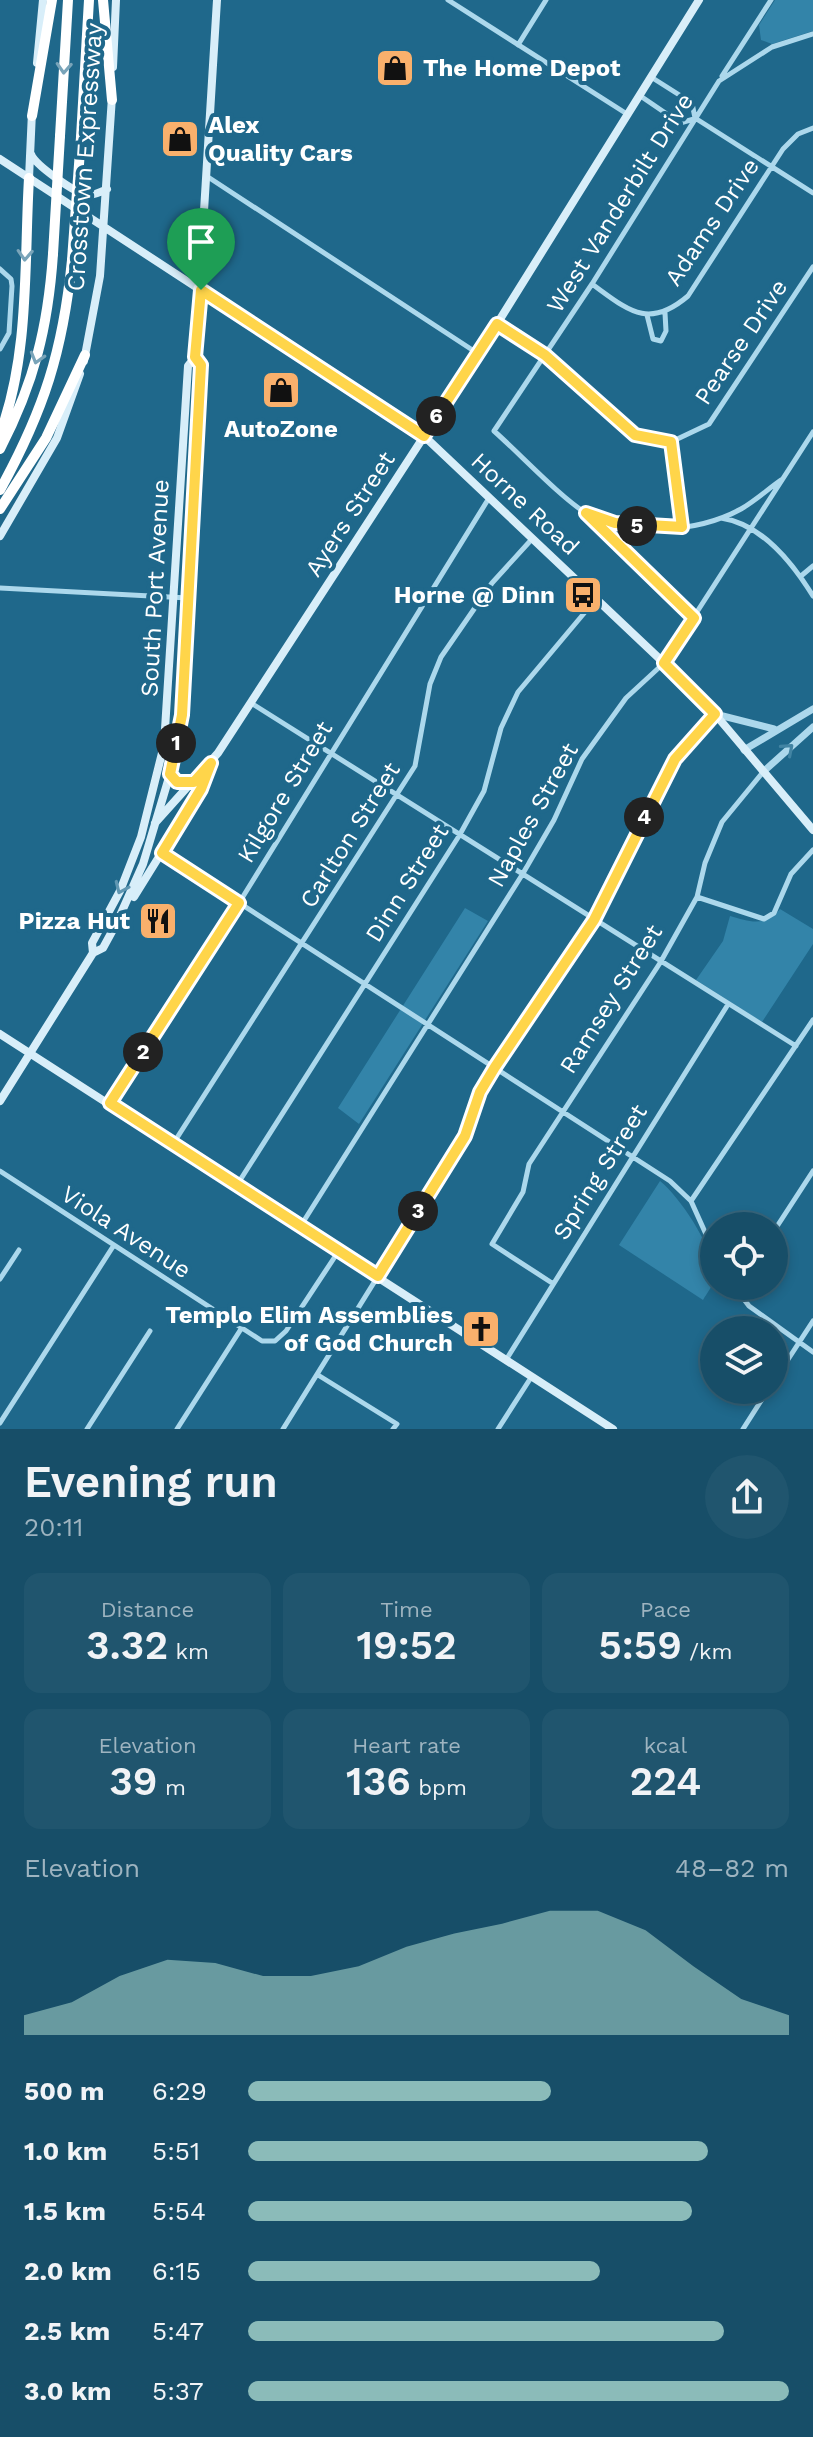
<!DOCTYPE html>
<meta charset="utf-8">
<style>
body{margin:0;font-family:"Work Sans",sans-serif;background:#20556e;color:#f1f3f6;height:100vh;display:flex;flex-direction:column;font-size:30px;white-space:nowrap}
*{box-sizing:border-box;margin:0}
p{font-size:26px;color:#9eb4c0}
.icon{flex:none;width:44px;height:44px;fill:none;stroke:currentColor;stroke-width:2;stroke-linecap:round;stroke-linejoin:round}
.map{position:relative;height:1429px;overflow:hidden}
.drawer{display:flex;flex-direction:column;background:#174e68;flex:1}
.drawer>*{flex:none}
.fabs{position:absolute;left:700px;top:1212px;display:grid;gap:16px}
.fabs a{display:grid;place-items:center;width:88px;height:88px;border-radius:50%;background:#174e68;box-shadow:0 4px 12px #0003,0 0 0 2px #36657c;font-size:40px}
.pin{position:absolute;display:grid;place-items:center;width:68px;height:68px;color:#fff;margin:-82px -34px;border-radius:50% 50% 50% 0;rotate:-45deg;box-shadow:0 0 8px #0007}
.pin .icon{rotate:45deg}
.km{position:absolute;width:40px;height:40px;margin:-20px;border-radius:50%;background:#222;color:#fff;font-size:22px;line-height:40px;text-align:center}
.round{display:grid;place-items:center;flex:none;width:84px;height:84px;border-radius:42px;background:#20556e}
.summary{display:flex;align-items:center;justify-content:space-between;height:136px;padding:0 24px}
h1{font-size:44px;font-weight:600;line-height:60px}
.figures{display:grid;grid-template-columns:repeat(3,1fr);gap:12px;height:136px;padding:8px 24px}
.figures div{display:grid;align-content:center;border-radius:16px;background:#20556e;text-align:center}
.figures b{font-size:40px;font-weight:600}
.figures small{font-size:22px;font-weight:400}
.figures p{font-size:22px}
.chart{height:224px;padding:16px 24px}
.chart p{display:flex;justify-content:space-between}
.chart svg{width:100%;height:144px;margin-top:8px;fill:#8bbbb9;opacity:.7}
ul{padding:0 24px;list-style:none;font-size:26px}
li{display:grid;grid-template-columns:128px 96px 1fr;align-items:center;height:60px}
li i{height:20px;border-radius:10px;background:#8bbbb9}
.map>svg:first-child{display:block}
</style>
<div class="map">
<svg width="813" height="1429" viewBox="0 0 813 1429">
<rect width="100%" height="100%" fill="#1f688b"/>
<path fill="#3384a9" d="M775,0H813V31L772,44L761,40L759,25Z
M465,908L488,921L359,1124L338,1108Z
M780,909L813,929V944L762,1022L696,980L723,941L730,916C750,922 765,927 780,909Z
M660,1181C681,1198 716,1251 714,1278C713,1286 707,1293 703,1300L619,1245Z"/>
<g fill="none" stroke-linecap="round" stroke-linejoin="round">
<path stroke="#acd8ec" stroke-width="5" d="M448,0L627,114
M518,45L546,0
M722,76L771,0
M651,77L692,103L695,118L813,193
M639,95L680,123L694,119
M208,177L477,353
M0,269L11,279L12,286L9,333L0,349
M592,284C628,310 648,330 688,296L783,149L798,134L813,128
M647,315L653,339L661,341L666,331L665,313
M498,324L545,355L635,435L671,442L709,424L813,267
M671,442L682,527
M781,480C768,489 755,501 741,509C699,532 629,538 586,513C561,498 518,452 494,431L592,284L719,81L772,47L813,34
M588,515L694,618
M721,518C762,524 792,562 813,596
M801,576L813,566
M0,588L188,598
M251,703L796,1046
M162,853L670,1181L691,1201L714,1252
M697,897L764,919L774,913L791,874L813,850
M110,1103L239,903L489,498
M173,1144L415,766L430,684L441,657L492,583L532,539
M0,1171L262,1341H275L286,1331L338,1252
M237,1185L459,836L484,791L501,728L518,692L596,599
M691,1201L813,1020
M300,1227L522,875L554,820L582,759L626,698L664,663L813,432
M774,1231L813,1171
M0,1279L19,1250
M552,1283L492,1244L523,1192L529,1164L660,963L697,897L705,863L722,822L763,772
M734,1286L749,1306L813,1352
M506,1360L727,1006
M318,1375L397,1424L393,1429
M774,1381L813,1321
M0,1423L114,1245
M87,1429L150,1331
M177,1429L241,1329
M283,1429L465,1136L480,1092L495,1067L594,920L675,759L715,714
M498,1429L532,1376
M743,1429L768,1390"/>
<path stroke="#acd8ec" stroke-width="7" d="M715,714L774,729
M744,750L813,709
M763,772L813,727"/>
<path stroke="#d8eef9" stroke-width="8" d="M37,63L43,0
M113,67L116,0
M31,154C35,165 76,194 88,195C95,195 101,192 107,189
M0,159L424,436L664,663L715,714L813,830
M29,178L32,112
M84,361L100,276L112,97
M0,536L57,438L80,374
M170,774L177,782H194
M155,823L218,753L497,324L699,0
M134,897L201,789L209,768
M114,929L143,864L170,774L182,715L201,365L195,357
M93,953L92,943L120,891L141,837L164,745L188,366L195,357L217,0
M0,1034L613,1429
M0,1101L93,953L103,948L115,926"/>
<path stroke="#fff" stroke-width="10" d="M103,0L112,100
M32,116L52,0
M60,136L68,0
M81,137L89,0
M0,434C30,353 24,262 29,178
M0,449C34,383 48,328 53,254
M0,490C44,410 63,351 72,260
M0,509L46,438L85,355"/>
<path stroke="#fff" stroke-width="10" d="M53,254L60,136
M72,260L81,137"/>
</g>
<defs><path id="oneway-chevron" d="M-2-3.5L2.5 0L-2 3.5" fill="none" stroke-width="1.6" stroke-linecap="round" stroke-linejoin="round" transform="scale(2)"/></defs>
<g stroke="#79a4b9">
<use href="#oneway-chevron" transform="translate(64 68) rotate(93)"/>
<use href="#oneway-chevron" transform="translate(25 255) rotate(93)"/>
<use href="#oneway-chevron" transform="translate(37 358) rotate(106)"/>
</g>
<use stroke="#4284a3" href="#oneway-chevron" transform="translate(788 749) rotate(-41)"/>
<use stroke="#6097b2" href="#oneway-chevron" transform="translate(121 888) rotate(114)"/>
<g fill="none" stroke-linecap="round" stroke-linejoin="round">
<g stroke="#fff" stroke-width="16">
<path id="route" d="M201,290L424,436L497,324L545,355L635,435L671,442L682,527L615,523L586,513L694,618L664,663L715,714L675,759L594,920L495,1067L480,1092L465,1136L378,1276L110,1103L239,903L162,853L201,789L211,763L194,782H177L170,774L182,715L201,365L195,357Z"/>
</g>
<use href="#route" stroke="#ffd54a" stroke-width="10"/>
</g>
<defs>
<g id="shop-square" transform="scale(2)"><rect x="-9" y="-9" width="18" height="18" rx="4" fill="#f9b06c" stroke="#1f688b"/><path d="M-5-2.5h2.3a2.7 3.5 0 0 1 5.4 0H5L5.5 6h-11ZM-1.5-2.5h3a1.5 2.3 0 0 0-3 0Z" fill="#111"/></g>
<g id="bus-square" transform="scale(2)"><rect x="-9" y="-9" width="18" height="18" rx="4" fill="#f9b06c" stroke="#1f688b"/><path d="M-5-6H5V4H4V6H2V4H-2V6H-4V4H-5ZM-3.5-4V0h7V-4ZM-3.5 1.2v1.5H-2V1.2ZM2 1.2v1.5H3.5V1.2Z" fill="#111"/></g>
<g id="restaurant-square" transform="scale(2)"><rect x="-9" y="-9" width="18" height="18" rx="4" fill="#f9b06c" stroke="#1f688b"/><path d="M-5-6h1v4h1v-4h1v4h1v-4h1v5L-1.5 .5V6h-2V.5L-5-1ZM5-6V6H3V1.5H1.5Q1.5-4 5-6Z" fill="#111"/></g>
<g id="church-square" transform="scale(2)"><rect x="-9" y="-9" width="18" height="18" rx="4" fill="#f9b06c" stroke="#1f688b"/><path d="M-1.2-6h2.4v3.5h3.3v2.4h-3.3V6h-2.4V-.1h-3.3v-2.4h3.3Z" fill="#111"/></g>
</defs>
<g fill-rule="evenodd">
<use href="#shop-square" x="395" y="68"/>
<use href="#shop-square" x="180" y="139"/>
<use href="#shop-square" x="281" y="390"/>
<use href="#bus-square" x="583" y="595"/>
<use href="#restaurant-square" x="158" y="921"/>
<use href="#church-square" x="481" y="1329"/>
</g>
<g text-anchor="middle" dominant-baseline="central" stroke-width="8" stroke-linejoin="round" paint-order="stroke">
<g font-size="24" font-weight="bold" fill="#fff" stroke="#1f688b" text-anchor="end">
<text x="423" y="68" text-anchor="start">The Home Depot</text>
<text x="208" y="125" text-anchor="start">Alex<tspan x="208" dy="28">Quality Cars</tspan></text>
<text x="281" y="429" text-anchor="middle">AutoZone</text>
<text x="555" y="595">Horne @ Dinn</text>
<text x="130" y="921">Pizza Hut</text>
<text x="453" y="1315">Templo Elim Assemblies<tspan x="453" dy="28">of God Church</tspan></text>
</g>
<g font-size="24" fill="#fff" stroke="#1f688b">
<text transform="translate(85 157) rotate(-86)">Crosstown Expressway</text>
<text transform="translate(620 203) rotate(-58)">West Vanderbilt Drive</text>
<text transform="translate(712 222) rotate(-56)">Adams Drive</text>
<text transform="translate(741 342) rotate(-56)">Pearse Drive</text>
<text transform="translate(525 504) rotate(43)">Horne Road</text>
<text transform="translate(350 514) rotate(-57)">Ayers Street</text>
<text transform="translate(155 588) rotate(-87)">South Port Avenue</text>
<text transform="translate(285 792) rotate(-59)">Kilgore Street</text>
<text transform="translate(533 815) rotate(-61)">Naples Street</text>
<text transform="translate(350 835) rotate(-58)">Carlton Street</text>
<text transform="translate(407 883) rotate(-58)">Dinn Street</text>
<text transform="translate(611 999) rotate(-58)">Ramsey Street</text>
<text transform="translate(600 1172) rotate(-58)">Spring Street</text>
<text transform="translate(126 1232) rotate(33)">Viola Avenue</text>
</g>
</g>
</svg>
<div class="fabs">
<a><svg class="icon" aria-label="locate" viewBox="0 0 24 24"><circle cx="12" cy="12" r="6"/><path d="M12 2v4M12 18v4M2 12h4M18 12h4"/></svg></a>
<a><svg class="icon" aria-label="layers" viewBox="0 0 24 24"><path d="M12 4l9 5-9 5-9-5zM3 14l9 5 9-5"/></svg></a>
</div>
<div class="pin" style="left:201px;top:290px;background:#1e9e55"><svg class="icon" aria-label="arrive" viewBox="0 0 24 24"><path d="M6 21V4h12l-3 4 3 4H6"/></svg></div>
<b class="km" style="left:176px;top:743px">1</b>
<b class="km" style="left:143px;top:1052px">2</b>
<b class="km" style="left:418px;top:1211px">3</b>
<b class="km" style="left:644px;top:817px">4</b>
<b class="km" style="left:637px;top:526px">5</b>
<b class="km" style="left:436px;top:416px">6</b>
</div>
<section class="drawer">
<div class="summary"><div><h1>Evening run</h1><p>20:11</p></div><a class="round"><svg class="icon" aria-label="share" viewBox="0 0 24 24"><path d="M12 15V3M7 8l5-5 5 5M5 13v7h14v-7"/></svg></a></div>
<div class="figures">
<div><p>Distance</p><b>3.32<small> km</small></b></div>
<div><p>Time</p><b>19:52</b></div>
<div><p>Pace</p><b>5:59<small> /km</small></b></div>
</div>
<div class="figures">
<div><p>Elevation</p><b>39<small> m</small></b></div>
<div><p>Heart rate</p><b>136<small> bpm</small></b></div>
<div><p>kcal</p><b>224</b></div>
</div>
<div class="chart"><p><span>Elevation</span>48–82 m</p>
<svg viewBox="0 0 160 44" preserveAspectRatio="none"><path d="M0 44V38L10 34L20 26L30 21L40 22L50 26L60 26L70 23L80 17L90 13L100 10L110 6L120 6L130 12L140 23L150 33L160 38V44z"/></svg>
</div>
<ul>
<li><b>500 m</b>6:29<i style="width:56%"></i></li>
<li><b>1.0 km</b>5:51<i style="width:85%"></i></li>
<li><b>1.5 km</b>5:54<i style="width:82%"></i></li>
<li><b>2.0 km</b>6:15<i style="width:65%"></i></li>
<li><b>2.5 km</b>5:47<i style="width:88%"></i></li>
<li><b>3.0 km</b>5:37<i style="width:100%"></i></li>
</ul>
</section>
